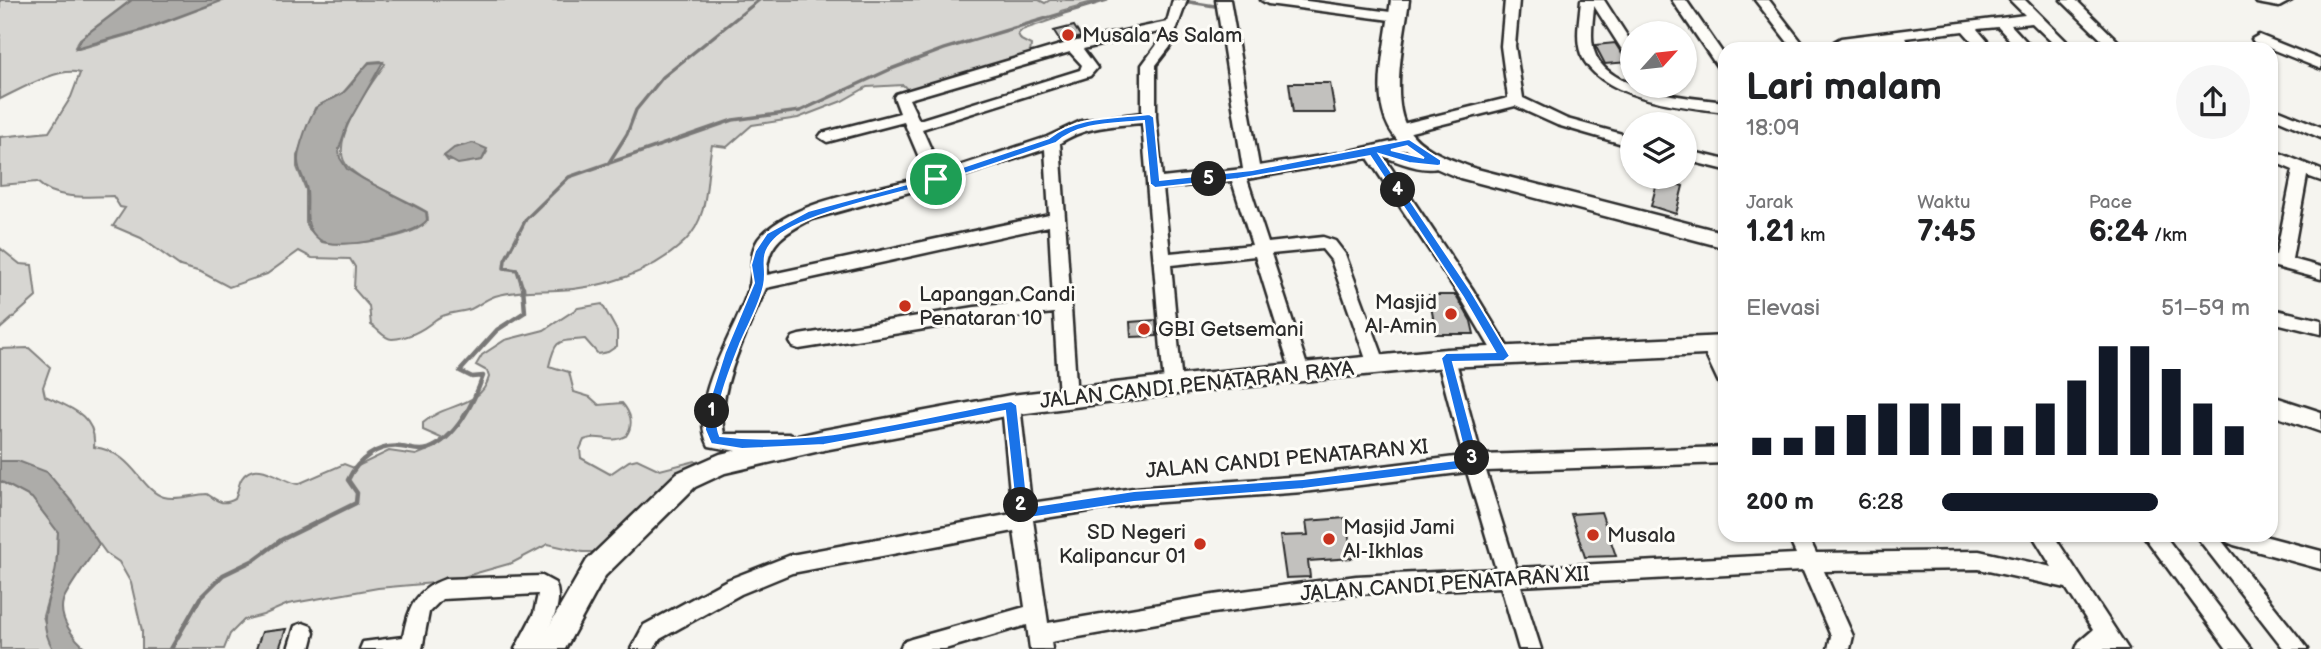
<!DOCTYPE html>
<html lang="id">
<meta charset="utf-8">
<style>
body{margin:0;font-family:"Balsamiq Sans",sans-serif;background:#f6f6f6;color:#202124;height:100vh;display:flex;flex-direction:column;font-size:26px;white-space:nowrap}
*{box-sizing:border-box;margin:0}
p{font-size:23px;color:#757577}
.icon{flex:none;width:38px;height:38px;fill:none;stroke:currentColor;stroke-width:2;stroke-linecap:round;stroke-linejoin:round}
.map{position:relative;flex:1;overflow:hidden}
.side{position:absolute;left:1718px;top:42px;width:560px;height:500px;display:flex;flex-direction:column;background:#fff;border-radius:21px;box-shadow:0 2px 5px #0004}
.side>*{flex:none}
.needle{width:46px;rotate:63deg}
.controls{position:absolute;left:1620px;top:21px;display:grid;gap:14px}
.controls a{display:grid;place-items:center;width:77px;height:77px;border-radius:50%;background:#fff;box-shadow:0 2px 5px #0004;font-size:35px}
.pin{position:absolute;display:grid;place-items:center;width:60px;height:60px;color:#fff;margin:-30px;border:4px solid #fff;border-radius:50%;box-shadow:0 2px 7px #0007}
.km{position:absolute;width:35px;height:35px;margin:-18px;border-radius:50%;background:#222;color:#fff;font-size:19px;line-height:35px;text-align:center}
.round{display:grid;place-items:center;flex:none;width:74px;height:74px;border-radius:37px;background:#f6f6f6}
.summary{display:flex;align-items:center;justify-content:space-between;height:119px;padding:0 28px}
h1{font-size:38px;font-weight:800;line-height:52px}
.figures{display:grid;grid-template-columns:repeat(3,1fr);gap:10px;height:119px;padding:7px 28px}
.figures div{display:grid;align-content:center}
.figures b{font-size:30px;font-weight:800}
.figures small{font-size:19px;font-weight:400}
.figures p{font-size:19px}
.chart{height:196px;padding:14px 28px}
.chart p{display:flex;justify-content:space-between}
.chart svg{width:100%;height:126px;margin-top:7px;stroke:#111827;stroke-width:6}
ul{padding:0 28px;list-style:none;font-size:23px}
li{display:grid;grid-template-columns:112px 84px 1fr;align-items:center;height:52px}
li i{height:18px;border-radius:9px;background:#111827}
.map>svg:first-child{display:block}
</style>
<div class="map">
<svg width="2321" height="649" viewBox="0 0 2321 649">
<rect width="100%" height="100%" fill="#f5f4ef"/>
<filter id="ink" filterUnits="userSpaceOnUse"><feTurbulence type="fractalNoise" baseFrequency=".0143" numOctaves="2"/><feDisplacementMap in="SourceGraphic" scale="14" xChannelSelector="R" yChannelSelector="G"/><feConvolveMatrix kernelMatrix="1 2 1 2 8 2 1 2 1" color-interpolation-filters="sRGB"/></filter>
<g filter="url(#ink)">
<path fill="#d7d6d2" stroke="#81807e" stroke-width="2" fill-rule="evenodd" d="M0,0H131L80,39L75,47L79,49L142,31L224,0H1039L1045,3L1050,0H1099L1061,11L1063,16L1022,30L1018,34L1021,40L1031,45L1030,54L909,91L903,85L867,87L842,101L798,118L752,125L727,147L712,145C705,177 711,216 685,241C652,273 604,288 558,290C538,291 514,290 495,296C486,299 479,305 471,309C460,313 445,312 435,320C423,330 409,338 392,339C384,339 378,329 371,325L369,306L354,289L355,267L350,259L312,258L299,251L267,274L229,287L201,272L180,266L141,238L113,226L125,208L120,207L113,196C88,197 55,200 37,182L0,185V137L49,132L71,97L80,73C60,66 19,90 0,99ZM380,61L385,64C370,85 323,147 350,169C372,188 403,197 427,212L428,220C416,239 343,247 322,242L309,229L306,222V190L297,167V156L315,108L343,93L369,62ZM473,143L487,152L482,160L448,161L444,156L457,147Z
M0,248L20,264L32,265L36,297L0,329Z
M602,304L617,331V346L608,352L598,354L585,339C558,342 556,337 549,366L569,372L574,392L590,397L599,405L622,403C631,413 634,425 626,436C610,445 600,433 584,440L580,449L581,458L610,474L629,461L637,459L660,470L695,461L699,465L647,503L596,552H583L548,544L512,563L445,582L378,588L288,604L263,615L244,620L230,634L224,649H142V631L131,583L119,562L106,553L58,487L18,461H0V349L29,348L50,367L43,387L45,396C69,407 97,415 94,447C134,452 140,490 164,497C177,501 194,494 207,494C218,501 222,506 235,499C238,493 238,484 242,478C256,457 283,482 298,484L344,464L354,468L389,451L416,455L436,447L441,438L423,430V423C444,403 481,408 489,377L487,371L476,365L482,355L505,340L544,330L578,308Z
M0,481L32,498L58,532L56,571L43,616L53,649H0Z"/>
<path fill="#adaca9" stroke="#797877" stroke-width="2" d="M132,0H223L142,30L76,48L83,37Z
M383,62L347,125L339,149L340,158L347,169L363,179L426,212L427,220C416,236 337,251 320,240C302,228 309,209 307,191C306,180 298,172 298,161C297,151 310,113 318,106C326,100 337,99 345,91C355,82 359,72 369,63Z
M473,143L487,149L482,160L458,164L444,156L454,148Z
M0,461H18L47,472L72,502L99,544C92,556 65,592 63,601C58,619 74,639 87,649H53C36,619 50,602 55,572C58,559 57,545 58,532L32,498L0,481Z"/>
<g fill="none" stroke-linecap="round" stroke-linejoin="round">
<path stroke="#797877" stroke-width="3.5" d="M1177,0L1221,7
M608,164L627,134L636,110L663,77L759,0
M523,289L517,270L504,268L505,260L526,219L569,177L733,120L800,111L891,69L944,49L1107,0"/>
<path stroke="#797877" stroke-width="4.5" d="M171,649L200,598L223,575L254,560L281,540L356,503L357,493L348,480C357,460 378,444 401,447C411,448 417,452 428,449C456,439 474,402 483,376L472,377L460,371L497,330L525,312L523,287"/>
</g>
<path fill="#c2c1be" stroke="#2b2b2b" stroke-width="2" d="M1074,26L1081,37L1061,42L1054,31Z
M1615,43L1626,60L1629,62L1605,64L1595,45Z
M1289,83H1330L1335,113H1293Z
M1658,179L1683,186L1676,214L1651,206Z
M1429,295H1456L1471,321L1474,334H1436Z
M1156,320L1157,336L1131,337L1130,322Z
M1601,512L1616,556L1585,557L1571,514Z
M1345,518L1353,558L1308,561L1310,577L1286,578L1280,536L1308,535L1306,521Z
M286,629L279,649H256L262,632Z"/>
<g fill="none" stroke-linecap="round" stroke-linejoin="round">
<g stroke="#2b2b2b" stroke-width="5">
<path id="minor" d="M1173,0H1187L1170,47L1156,65V117L1162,178L1243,169L1216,0H1230L1259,166L1346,152L1409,138L1417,143L1414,147L1399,151L1443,159L1446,163C1433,177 1398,162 1383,156L1473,290L1513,356L1510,361H1498L1461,298L1368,158L1247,179L1268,243L1323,237L1335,241L1345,254L1386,365L1383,370H1371L1368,365L1331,260L1322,249L1271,254L1309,372L1306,377H1294L1291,372L1255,256L1171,265L1182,385L1179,390H1167L1164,385L1142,123C1113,126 1085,126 1060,143L1077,398L1075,403L1068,405L1061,403L1059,398L1054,313L975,321L799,349L793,347L790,342L793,337L799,335L975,307L1053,300L1049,226L766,288C749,327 715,391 724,434H789L796,437L798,442L796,447L789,450L742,452L709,446C685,400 738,330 750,285C755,264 746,248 766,231C805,197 878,190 927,176L904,122L827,142L819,137L822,133L900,113L894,97L896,94L1067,43L1167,22ZM1163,31L1156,46L1142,65V113L1081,121L1047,137L941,172L922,129L1090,76L1097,68L1083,49ZM1070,52L1082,65L1080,70L919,120L909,99ZM1045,149L1049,215L767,275C766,243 786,232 812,219L942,183ZM1232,181L1252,245L1170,253L1163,188Z
M1261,0H1299L1398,13L1405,17L1398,21L1268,4Z
M1505,0H1519L1515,46L1523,98L1567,119L1633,137V147L1557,125L1515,106L1399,135L1394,134L1391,130L1394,126L1508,98L1501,46Z
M1581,0H1604L1633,45V60L1628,59L1594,6C1593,22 1589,41 1596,56C1613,92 1689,98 1726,102V112C1684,107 1599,99 1581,54C1575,38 1580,16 1581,0Z
M1672,0H1686L1726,58V73L1721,72Z
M1755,0H1769L1807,49H1793Z
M2010,0H2025L2074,49H2059L2032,23L2011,25L2033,49H2018L1998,27L1977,29L1994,49H1979L1963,31L1905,38L1914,49H1899L1891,40L1841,46L1834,42L1841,38L2025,15Z
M2061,0H2076L2126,49H2111Z
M2255,0H2292L2279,7L2257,3Z
M2259,35L2321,60V69L2254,42L2252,39Z
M2272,107L2321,127V138L2272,117Z
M1685,150L1726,160V170L1685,160Z
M2272,150L2321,170V181L2307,176L2292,259L2321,267V279L2272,266V254L2276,255L2293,170L2272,161Z
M2272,309L2321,320V334L2272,322Z
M1711,340L1717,342L1726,359V387L1720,385L1702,347L1705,342Z
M1446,351L1452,353L1455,358L1481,455L1726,447V463L1486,471L1516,568L1796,554L1788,536H1808L1816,553L1979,551L2052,567L2033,536H2054L2128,649H2076L2079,642L2093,630L2066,588L1979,569L1824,571L1853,636L1850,649H1828L1831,636L1803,571L1521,586L1541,649H1519L1501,587L1356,594L1213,613L1051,642L1052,649H1030L1027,625L945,649H900L903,642L911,639L1025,607L1014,531L792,573L741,594L660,639L654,649H631L644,625L727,580L791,555L1012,514L1002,405L1004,400L1011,398L1018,400L1020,405L1031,503L1134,488L1303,476L1463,456L1437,358L1440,353ZM1467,472L1496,569L1356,576L1213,595L1048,623L1033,520L1134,504L1303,492Z
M2144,536H2165L2251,649H2227Z
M2196,536H2218L2308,649H2284Z
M2224,536H2264L2321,551V569L2234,545L2227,542Z
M542,576L555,583C565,605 548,630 537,649H515L534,613L538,594L442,599L429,612L422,649H360L363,642L403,637C408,608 416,589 445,579Z
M303,623L311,626L314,633L310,649H288L295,626Z"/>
</g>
<g stroke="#2b2b2b" stroke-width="5">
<path id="major" d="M1391,0H1409C1405,33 1389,101 1408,129C1422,150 1450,159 1473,168L1726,233V248L1460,178C1357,140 1379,91 1391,0Z
M1726,336V354L1446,367L1201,391L1011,415L824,450L725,473L695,487L605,576L565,649H536L587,560L677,473L720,454L824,430L1011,395L1201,373L1446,349Z
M2272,396L2321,412V432L2272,415Z"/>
</g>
<use href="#minor" fill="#fdfcf7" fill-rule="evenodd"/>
<use href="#major" fill="#fdfcf7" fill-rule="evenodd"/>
</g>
</g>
<path fill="#1a73e8" stroke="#fff" stroke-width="2" fill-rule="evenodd" d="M1149,114L1154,117L1160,180L1252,170L1409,139L1441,160V165L1438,166L1409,163L1379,154L1471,291L1510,356L1504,361L1453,362L1480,463L1478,467L1303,489L1134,502L1022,519L1016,513L1005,411L824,445L742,449L711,444L705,430L706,412L725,352L754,283L751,265L755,251L767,233L808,211L933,177L1049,138C1076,116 1115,118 1149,114ZM1144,121L1150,184L1155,188L1238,179L1370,156L1463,297L1495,352L1446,353L1441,358L1466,459L1303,479L1134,491L1028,507L1017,405L1011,401C916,418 816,448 720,436C710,416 732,365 740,344C748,325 760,305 764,285C768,267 758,257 774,240C797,214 902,193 939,182C978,170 1017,156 1056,143C1080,122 1113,124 1144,121ZM1407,146L1424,158L1391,150Z"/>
<g fill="#c8321e" stroke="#fdfcf7" stroke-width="2.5">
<circle cx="1068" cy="35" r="7"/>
<circle cx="905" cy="306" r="7"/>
<circle cx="1451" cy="314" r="7"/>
<circle cx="1144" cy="329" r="7"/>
<circle cx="1593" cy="535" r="7"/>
<circle cx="1329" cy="539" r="7"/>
<circle cx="1200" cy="544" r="7"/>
</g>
<g text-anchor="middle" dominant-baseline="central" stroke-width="6" stroke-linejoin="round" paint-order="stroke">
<g font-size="21" fill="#2b2b2b" stroke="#fdfcf7" text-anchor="start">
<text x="1082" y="35">Musala As Salam</text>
<text x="919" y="294">Lapangan Candi<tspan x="919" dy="24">Penataran 10</tspan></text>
<text x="1437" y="302" text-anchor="end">Masjid<tspan x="1437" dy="24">Al-Amin</tspan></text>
<text x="1158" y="329">GBI Getsemani</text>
<text x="1343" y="527">Masjid Jami<tspan x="1343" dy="24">Al-Ikhlas</tspan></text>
<text x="1186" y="532" text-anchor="end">SD Negeri<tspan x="1186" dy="24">Kalipancur 01</tspan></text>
<text x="1607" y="535">Musala</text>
</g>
<g font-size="21" fill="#2b2b2b" stroke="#fdfcf7">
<text transform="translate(1197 385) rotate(-6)">JALAN CANDI PENATARAN RAYA</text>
<text transform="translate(1287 459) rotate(-5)">JALAN CANDI PENATARAN XI</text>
<text transform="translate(1445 584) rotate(-4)">JALAN CANDI PENATARAN XII</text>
</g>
</g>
</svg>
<div class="controls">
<a><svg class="needle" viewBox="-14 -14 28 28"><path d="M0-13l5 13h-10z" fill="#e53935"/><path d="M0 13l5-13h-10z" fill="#757577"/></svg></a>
<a><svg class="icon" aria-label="layers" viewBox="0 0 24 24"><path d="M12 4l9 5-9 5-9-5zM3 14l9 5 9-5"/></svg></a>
</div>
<div class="pin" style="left:936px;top:179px;background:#1e9e55"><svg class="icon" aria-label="arrive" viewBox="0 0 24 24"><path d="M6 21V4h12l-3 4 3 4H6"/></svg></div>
<b class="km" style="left:712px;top:411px">1</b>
<b class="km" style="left:1021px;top:505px">2</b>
<b class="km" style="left:1472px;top:458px">3</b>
<b class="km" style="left:1398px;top:190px">4</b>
<b class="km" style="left:1209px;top:179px">5</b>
<section class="side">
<div class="summary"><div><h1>Lari malam</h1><p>18:09</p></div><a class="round"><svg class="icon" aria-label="share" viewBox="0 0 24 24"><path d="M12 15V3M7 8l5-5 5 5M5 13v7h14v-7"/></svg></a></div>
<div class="figures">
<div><p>Jarak</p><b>1.21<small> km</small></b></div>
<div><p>Waktu</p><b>7:45</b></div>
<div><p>Pace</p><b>6:24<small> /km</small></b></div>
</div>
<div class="chart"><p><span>Elevasi</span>51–59 m</p>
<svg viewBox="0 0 160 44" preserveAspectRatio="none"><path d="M5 44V38M15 44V38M25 44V34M35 44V30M45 44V26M55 44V26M65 44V26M75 44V34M85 44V34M95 44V26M105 44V18M115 44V6M125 44V6M135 44V14M145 44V26M155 44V34"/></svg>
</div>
<ul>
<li><b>200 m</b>6:28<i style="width:70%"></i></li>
</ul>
</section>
</div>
